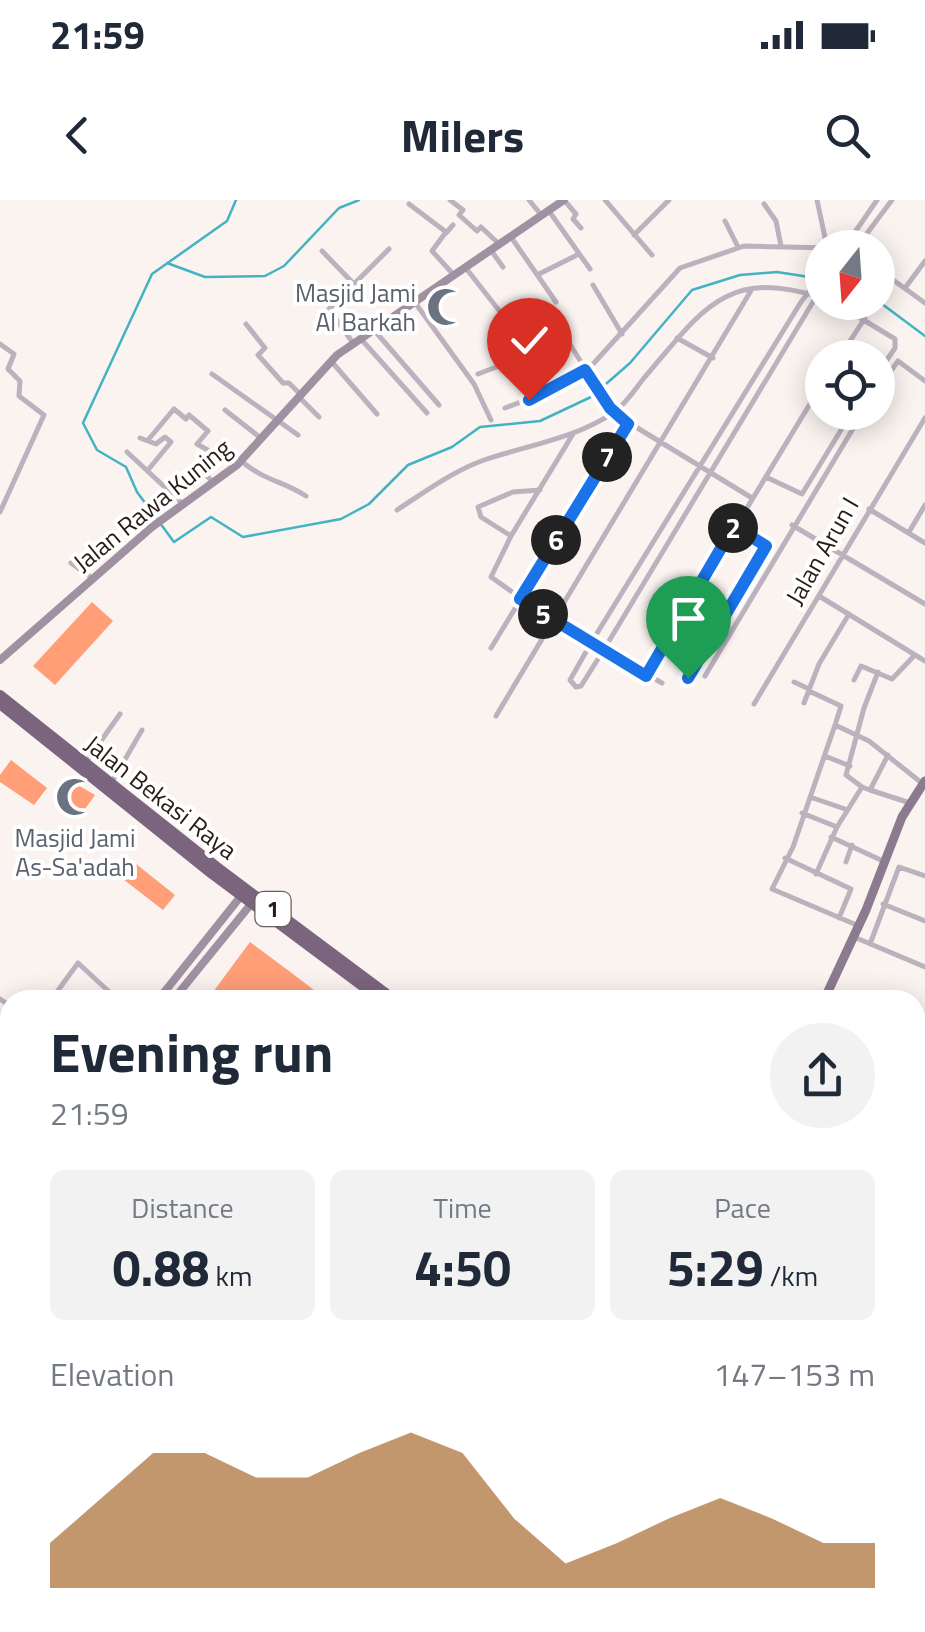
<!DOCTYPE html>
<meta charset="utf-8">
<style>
body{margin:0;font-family:"Titillium Web",sans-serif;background:#f2f2f3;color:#1f2937;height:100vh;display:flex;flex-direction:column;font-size:38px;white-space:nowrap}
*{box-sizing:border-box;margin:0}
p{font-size:32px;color:#747a83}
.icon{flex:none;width:55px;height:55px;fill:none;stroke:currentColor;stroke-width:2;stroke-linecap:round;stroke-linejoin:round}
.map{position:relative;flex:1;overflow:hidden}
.side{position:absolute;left:0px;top:790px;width:925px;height:642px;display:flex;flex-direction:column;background:#fff;border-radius:30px 30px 0 0;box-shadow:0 5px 25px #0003}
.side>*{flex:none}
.needle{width:65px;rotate:197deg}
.fabs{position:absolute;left:805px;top:30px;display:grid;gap:20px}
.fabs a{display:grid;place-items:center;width:90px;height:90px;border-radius:50%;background:#fff;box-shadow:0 5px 25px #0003;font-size:50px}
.pin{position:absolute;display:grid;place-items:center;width:85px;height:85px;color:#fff;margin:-102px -42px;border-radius:50% 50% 50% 0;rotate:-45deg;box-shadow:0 0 10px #0007}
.pin .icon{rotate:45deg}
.km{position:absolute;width:50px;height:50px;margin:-25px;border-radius:50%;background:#222;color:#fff;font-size:28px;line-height:50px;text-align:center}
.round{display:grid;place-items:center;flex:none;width:105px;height:105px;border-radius:52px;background:#f2f2f3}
.overview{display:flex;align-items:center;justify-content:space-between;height:170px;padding:0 50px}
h1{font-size:55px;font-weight:700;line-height:75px}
.figures{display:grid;grid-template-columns:repeat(3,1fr);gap:15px;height:170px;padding:10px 50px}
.figures div{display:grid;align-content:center;border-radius:15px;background:#f2f2f3;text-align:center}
.figures b{font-size:50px;font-weight:700}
.figures small{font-size:28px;font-weight:400}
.figures p{font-size:28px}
.chart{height:280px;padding:20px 50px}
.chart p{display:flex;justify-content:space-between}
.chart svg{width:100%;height:180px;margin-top:10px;fill:#a96c30;opacity:.7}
.status{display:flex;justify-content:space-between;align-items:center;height:70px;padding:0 50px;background:#fff;direction:ltr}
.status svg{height:28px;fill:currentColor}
header{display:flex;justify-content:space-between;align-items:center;height:130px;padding:0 50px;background:#fff;font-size:45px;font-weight:700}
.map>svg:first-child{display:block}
</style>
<div class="status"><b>21:59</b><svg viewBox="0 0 49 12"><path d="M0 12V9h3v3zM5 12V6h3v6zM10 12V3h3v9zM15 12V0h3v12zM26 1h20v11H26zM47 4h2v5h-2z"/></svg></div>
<header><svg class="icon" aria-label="back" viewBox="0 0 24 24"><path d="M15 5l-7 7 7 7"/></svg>Milers<svg class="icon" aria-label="search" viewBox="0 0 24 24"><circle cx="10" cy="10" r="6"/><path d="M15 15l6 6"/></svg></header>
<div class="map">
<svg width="925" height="1432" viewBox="0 0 925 1432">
<rect width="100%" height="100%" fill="#faf3f0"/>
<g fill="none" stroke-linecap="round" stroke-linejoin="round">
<path stroke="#43b3c4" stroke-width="2.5" d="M236,0L227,21L152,74L83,223L97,250L126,267L137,292L174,342L211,317L243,337L341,319L369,304L408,265L452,247L480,227L540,221L591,197L630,163L692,90L740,75L777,72L822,79
M167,63L205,77L265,76L284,66L339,8L359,0
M878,101L925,136
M0,973L10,982
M829,1432L925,1423"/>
</g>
<path fill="#ff9e77" d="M92,402L113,421L55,485L33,466Z
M11,560L47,588L34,605L0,582V575Z
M69,580L95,595L80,616L56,595Z
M131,660L175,695L163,710L119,676Z
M250,742L293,774L327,800H207Z"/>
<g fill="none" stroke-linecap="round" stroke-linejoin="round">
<path stroke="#bcb2be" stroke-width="5" d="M450,0L463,10L459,15L477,31L481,27L499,44
M529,0L542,16
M564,0L576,14L573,19L581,28
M605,0L652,55
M817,0L827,47
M409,4L446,32L432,51L454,75
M764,4L776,21L781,46
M549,11L590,69
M725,21L738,47
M446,33L453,25
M634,35L669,0
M511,37L556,102
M844,48L877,0
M856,48L892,0
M490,49L503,67
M322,51L353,83
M465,67L505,118
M878,69L925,103
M537,75L579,54
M822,75L801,102L591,443L570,480L576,487L581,486L603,451L822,87
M593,85L622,134
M905,88L925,61
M834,102L895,139V148L878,173
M416,104L474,184L491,220
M556,122L613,213L752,298
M246,124L265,148L258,155L283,183H289L301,195
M374,130L439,205
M677,138L713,158
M361,139L427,213
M353,143L329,109L389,49
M0,144L14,154L8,169L20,181L19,196L44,215L0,312
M839,158L865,118
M331,161L377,214
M212,174L298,235
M478,174L522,157L562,133
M878,189L898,161L925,181
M299,197L319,217
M505,208L545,193L594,163L680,68L744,46L831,48
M225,210L262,239
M573,234L511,336L491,377L552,420L662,483
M140,238L156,244L165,237L171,242L148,270
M148,240L174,209L186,219L189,215L208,231L197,244L236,266
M127,252L183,304
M241,261C267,282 281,280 306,296
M201,270L212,281
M766,277L802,294L852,212
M869,309L925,343
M397,310C425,292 453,271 484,260C525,246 578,238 614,212C626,204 635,189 644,178C701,112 725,66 822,98
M792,325L925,404
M909,332L925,305
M511,336L481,317L478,307L513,292L540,290
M71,363L92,378
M819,396L925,461
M491,448L627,224
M646,475L822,184
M705,476L863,212
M688,478L767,349L734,326
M854,480L861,466L892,479L914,456
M794,482L807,488
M809,491L841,506L836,522
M804,503L819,464L849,414
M754,504L925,218
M496,516L752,89
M825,556L850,566
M86,562L120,514
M112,582L142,530
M862,587L846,575L864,508L878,472
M870,590L910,603
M810,597L845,609
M802,613L837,627L816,674
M837,627L862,587L870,590L888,555
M831,637L883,661
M785,658L851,689L839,718
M846,662L852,645
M883,704L925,721
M859,726L772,689L793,647L835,525L869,541L923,584
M854,737L925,767
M870,744L899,667L925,676
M0,799L10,806
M51,800L78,763L118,800
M0,961L10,969
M0,1084L10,1070
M0,1122L10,1129
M0,1159L10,1167
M0,1198L10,1205
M0,1243L5,1247
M915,1413H925
M538,1422L558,1432
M603,1422L625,1430
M828,1422L829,1432
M872,1422V1432
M920,1430L923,1390
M622,1432L676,1428
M676,1432L679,1422
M725,1432L804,1422"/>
<path stroke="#a091a2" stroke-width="8" d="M0,460L152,327L237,265L337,155L564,0
M158,800L241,696
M173,800L251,704
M0,998L10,986
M0,1018L10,1004
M510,1422L523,1432
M575,1432L585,1422
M879,1432L925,1430"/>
<path stroke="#8c7a8f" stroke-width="9" d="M824,800L866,710L902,617L925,581"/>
<path stroke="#7b657e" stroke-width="10" d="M0,495L217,667L395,800
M0,504L212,674L381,800
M915,1123L925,1129
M915,1131L925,1137"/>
</g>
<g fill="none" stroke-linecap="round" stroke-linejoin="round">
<g stroke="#fff" stroke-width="20">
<path id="route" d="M529,200L585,170L610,208L628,224L520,399L646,476L734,326L766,346L688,478"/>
</g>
<use href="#route" stroke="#1a73e8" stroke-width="12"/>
</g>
<defs>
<g id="mosque-bare" transform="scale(3)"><path d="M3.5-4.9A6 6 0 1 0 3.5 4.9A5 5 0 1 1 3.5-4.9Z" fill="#6b7280" stroke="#fff" stroke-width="2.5" paint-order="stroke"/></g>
</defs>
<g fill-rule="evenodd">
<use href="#mosque-bare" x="446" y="107"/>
<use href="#mosque-bare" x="75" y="597"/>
</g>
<g text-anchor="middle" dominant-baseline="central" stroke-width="8" stroke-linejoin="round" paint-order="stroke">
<rect fill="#fff" stroke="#69605d" stroke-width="2.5" x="255.5" y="692" width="35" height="34" rx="8"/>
<g font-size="22" font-weight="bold" fill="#291c17">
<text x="273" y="709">1</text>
</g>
<g font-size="25" fill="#5b616d" stroke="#fff" text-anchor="end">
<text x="416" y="93">Masjid Jami<tspan x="416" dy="29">Al Barkah</tspan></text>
<text x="75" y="638" text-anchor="middle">Masjid Jami<tspan x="75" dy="29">As-Sa'adah</tspan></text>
</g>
<g font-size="25" fill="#291c17" stroke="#fff">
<text transform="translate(152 305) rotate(-39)">Jalan Rawa Kuning</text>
<text transform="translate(822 351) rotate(-60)">Jalan Arun I</text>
<text transform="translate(161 597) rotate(38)">Jalan Bekasi Raya</text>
</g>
</g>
</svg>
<div class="fabs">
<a><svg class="needle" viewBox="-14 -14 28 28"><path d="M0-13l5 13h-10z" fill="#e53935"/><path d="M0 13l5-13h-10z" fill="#747a83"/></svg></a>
<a><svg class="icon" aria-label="locate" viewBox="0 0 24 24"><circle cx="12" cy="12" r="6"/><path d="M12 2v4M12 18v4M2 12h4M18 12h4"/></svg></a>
</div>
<div class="pin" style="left:688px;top:478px;background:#1e9e55"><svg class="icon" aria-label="arrive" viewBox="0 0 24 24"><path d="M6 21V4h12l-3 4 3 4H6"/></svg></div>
<div class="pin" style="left:529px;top:200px;background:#d93025"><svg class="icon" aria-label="check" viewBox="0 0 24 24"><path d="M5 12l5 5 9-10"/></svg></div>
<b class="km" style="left:733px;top:328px">2</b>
<b class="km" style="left:543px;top:414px">5</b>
<b class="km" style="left:556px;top:340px">6</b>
<b class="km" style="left:607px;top:257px">7</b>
<section class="side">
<div class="overview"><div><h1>Evening run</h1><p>21:59</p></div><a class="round"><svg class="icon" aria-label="share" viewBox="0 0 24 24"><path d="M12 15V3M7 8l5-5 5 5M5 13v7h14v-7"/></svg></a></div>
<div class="figures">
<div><p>Distance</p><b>0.88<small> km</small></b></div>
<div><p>Time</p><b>4:50</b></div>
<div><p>Pace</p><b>5:29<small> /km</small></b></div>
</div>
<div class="chart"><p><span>Elevation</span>147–153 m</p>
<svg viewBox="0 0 160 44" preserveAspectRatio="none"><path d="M0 44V33L10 22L20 11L30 11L40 17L50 17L60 11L70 6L80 11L90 27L100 38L110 33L120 27L130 22L140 27L150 33L160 33V44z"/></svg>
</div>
</section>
</div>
